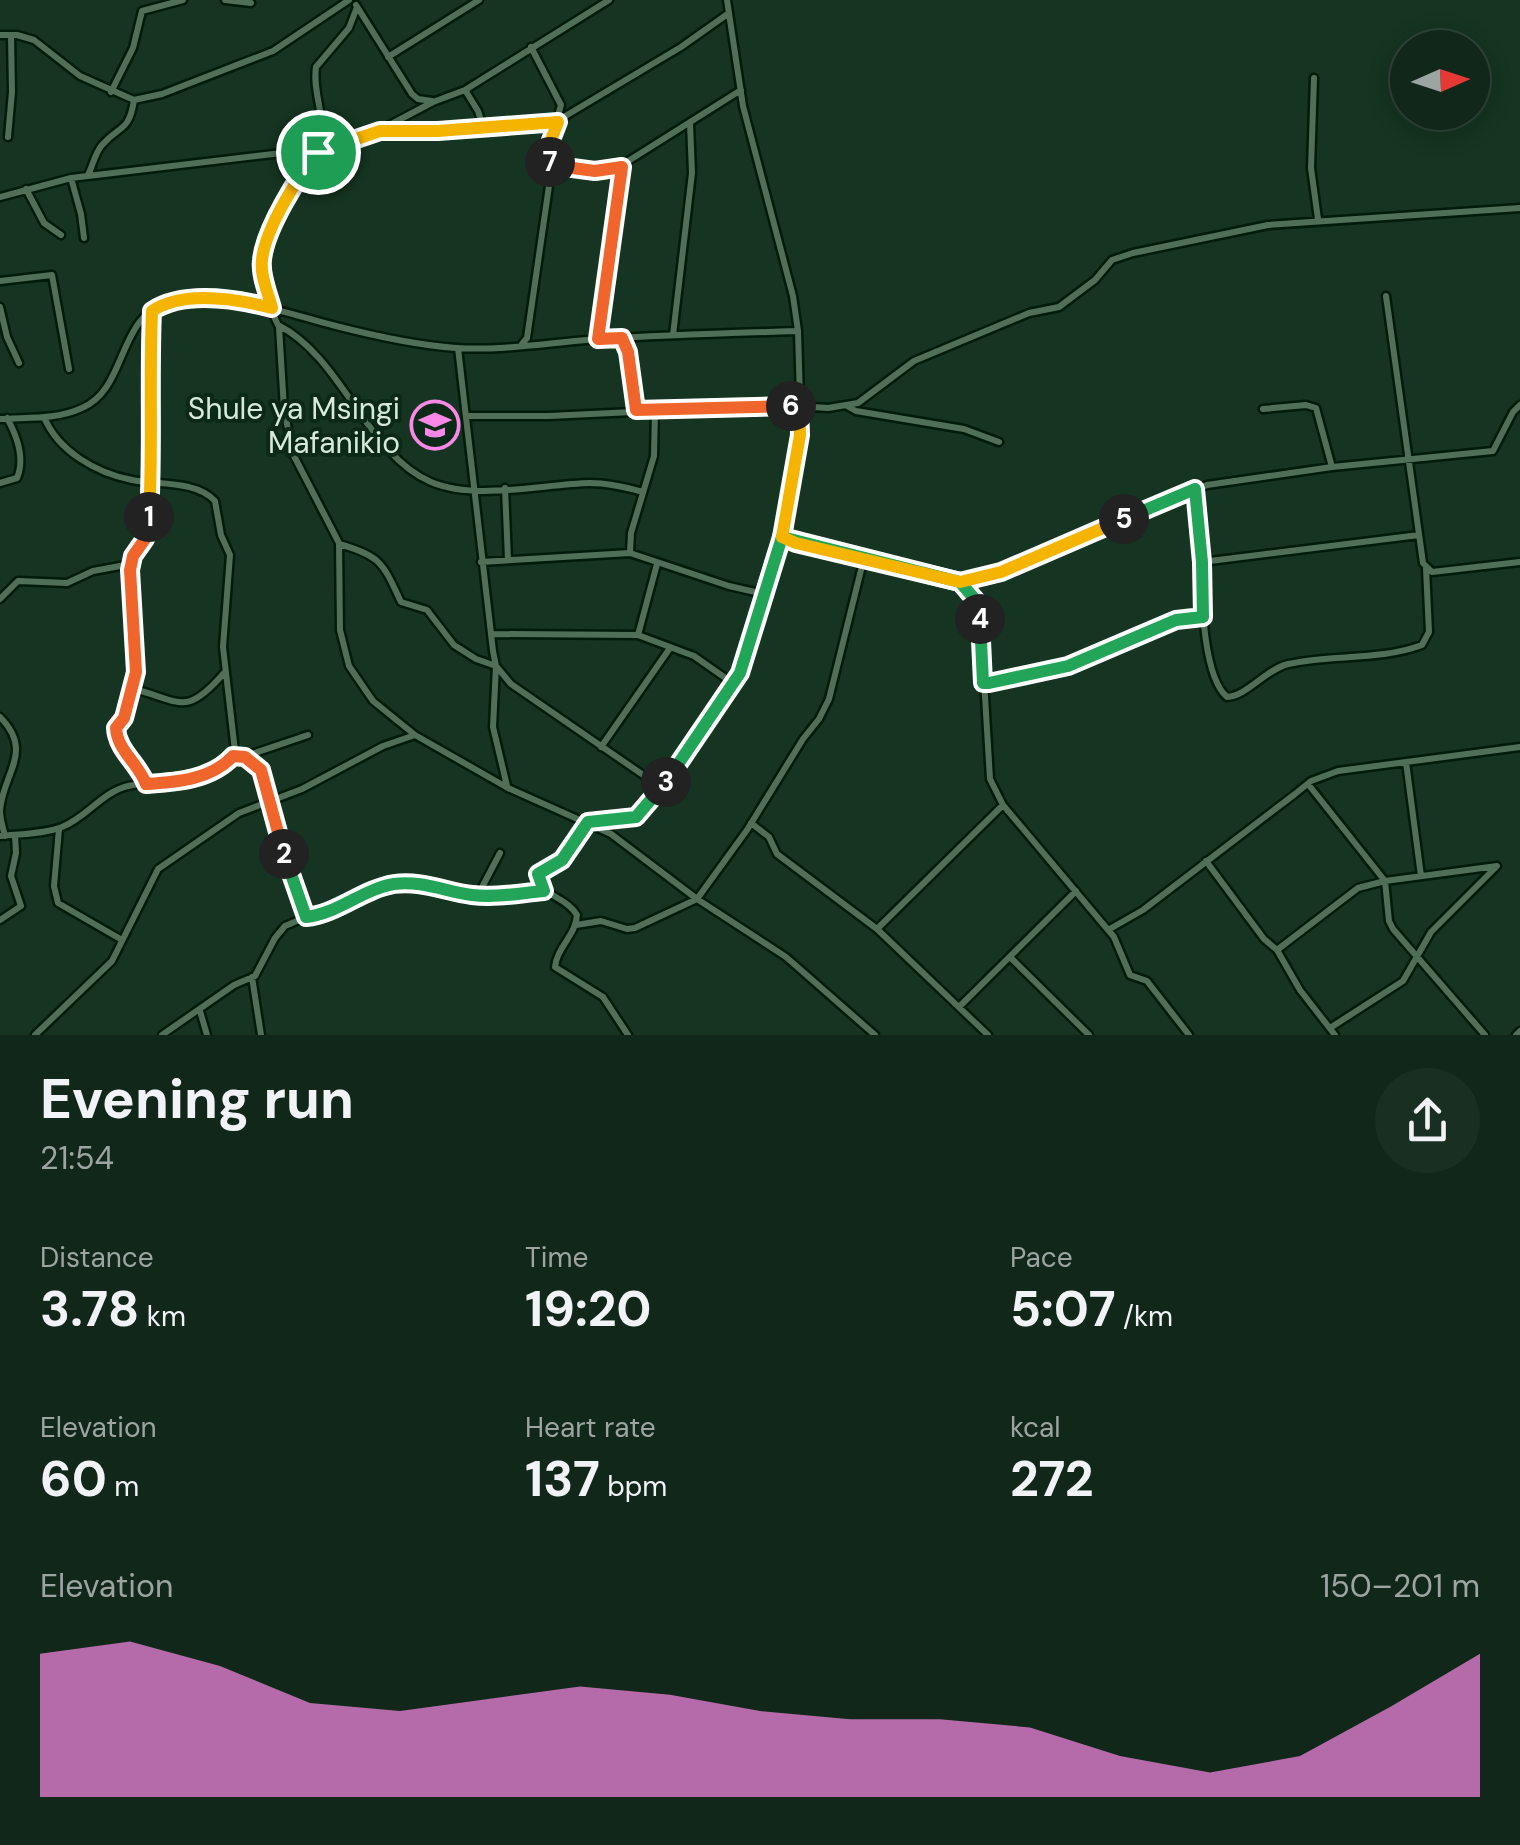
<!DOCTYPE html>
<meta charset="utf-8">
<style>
body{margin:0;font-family:"DM Sans",sans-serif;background:#192f22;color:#f1f3f6;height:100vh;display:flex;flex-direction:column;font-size:38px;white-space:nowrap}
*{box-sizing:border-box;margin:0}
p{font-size:32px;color:#9ca5a2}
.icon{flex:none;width:55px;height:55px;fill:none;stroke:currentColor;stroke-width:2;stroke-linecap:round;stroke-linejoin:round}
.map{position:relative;height:1035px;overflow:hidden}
.drawer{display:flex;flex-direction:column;background:#102719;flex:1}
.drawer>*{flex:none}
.needle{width:65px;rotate:87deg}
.tools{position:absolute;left:1390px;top:30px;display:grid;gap:20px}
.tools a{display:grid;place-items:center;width:100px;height:100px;border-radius:50%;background:#102719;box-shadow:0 5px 25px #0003,0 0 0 2px #304438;font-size:50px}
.pin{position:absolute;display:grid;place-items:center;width:85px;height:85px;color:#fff;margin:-42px;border:5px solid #fff;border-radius:50%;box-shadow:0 2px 10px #0007}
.km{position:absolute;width:50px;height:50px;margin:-25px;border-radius:50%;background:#222;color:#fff;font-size:28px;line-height:50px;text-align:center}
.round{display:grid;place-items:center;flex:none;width:105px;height:105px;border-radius:52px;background:#192f22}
.head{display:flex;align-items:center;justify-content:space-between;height:170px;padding:0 40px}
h1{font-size:55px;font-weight:700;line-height:75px}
.stats{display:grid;grid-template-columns:repeat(3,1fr);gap:15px;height:170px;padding:10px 40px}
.stats div{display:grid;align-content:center}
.stats b{font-size:50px;font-weight:700}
.stats small{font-size:28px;font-weight:400}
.stats p{font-size:28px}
.chart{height:280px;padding:20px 40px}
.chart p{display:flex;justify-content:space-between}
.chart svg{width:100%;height:180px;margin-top:10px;fill:#fb87e6;opacity:.7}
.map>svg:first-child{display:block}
</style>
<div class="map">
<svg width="1520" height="1035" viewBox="0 0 1520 1035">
<rect width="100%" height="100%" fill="#153421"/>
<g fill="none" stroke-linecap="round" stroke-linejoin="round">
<g stroke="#001b0a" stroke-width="11">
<path id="street" d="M225,0L251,3
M356,5L412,94L418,99L432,101
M357,7L349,28L316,67C312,93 327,118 320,145C316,159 304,173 296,186C264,235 251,270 278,325C343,358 366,454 431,482C475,501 543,484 590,483C608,483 625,487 643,492
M0,35H17L34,40L80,76L134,100L162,94L273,51L349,0
M388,57L479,0
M1314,78L1311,168L1318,219
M465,90L478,111L483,127
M111,92L133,48L142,11L183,0
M380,130L433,102L465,90L609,0
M8,137L12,92L11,35
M318,152L379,131H438L552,124L681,47L729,13
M551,165L614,170L741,90
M88,175C93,165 95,153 102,145C119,125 129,133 134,100
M71,178L81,214L84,238
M26,189L44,223L61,235
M0,197L71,178L290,152L320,144
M0,281L52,275L69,369
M1386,296L1423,563L1432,572L1520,562
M0,307L7,337L19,363
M279,327L284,409L293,454L339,543L340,630L349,666L373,701L415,735
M673,335L692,173L690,123
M622,338L628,352L636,410
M598,339L622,167
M522,344L527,338L550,179L551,139L561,105L531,47
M458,348L493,651L496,666L511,684L662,788
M847,406L856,411L964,429L999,442
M1263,409L1306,405L1316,408L1332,467
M655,410L654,456L631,533L630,553L729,586L764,594
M467,416H549L782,405L828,408L858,403L914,361L1029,313L1059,307L1095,280L1112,260L1133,253L1268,225L1520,208
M0,419C28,417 56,420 82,408C129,388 116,313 172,302C230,291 281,312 336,326C375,336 415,345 456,348C504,351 553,342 600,339C666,335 732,333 798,331
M0,483L17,478C25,459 17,436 7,418
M505,488L508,560
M1195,489C1204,537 1194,669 1227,697C1247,696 1265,670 1288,664C1332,654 1379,661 1422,645L1429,632L1426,568
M782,537L960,582L971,592L980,614L990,779L1003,805L1114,937L1130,975L1147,981L1189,1035
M339,544C382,556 383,564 401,602L427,610L454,645L476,659L496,666L493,727L507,786
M481,562L630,553
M1202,562L1419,535
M657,564L638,635L694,656L734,684
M961,582L1001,572L1207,485L1332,467L1493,451L1513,412L1520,405
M0,599L18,581L67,583L93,571L131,564
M491,634L638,635
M983,683C1063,684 1129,624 1203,617
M131,688C181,701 185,718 224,673
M0,717C35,752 2,774 0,811C0,819 3,828 5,836
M601,747L670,648
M243,757L308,735
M245,757L261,770L285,858L306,917
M1406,762L1421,876
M146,784C138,763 120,751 116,731L125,718L138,661L132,621L130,569L133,556L148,529L152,480L148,444L152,311
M1308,784L1385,881L1389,921L1393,929L1485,1035
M588,822L562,860L539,874L537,878C544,897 566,897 577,915C576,935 557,947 555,967L603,997L628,1035
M596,823L629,820L642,814L740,673L782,537L801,435L798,331L793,296L743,106L727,0
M751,823L769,837L777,854L877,929L988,1035
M59,829L54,886L58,903L122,940
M0,836C19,834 44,834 62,827C86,818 102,792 128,786C161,777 215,789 235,751L223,647L230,555L221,535L215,501C196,480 157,485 132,480C96,473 58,451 44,417
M1206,861L1264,939L1277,950L1300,990L1335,1035
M478,895L500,853
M0,920L21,906L11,876L16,853L15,835
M576,925L601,921L627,929L635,928L697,899L747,830L803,739L819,719L829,699L864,558
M877,929L1003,805
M1108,930L1143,910L1295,794L1311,781L1338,771L1520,747
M1277,950L1358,888L1385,881L1497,866
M1010,957L1089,1035
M252,977L261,1035
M959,1007L1076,891
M200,1011L207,1035
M1330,1028L1403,981L1431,932L1496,867
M35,1035L112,961L158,869L239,813L302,789L383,746L415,735L508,788L611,834L697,899L786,957L875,1035
M162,1035L234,985L255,976L275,938L285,926L306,917L319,915L360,894L397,884L474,895L543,891
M1516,1035L1520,1031"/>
</g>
<use href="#street" stroke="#4f6f59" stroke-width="6"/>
</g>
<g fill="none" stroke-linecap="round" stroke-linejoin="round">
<g stroke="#fff" stroke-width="20">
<path id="split-1" d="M149,517C153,449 149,380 152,311C184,290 237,299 272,308C268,293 260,275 262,260C265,229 298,176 318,152"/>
</g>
<g stroke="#fff" stroke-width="20">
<path id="split-2" d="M149,517L145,539L133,556L130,570L136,672L124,718L116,728C117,750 138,763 146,784C176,782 211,780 233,756L245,757L261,770L284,854"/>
</g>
<g stroke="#fff" stroke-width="20">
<path id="split-3" d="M284,854L306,917C337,914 363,889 394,884C421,880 447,892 472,895C496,898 521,893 544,891L538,874L562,860L588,822L636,817L666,782"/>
</g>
<g stroke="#fff" stroke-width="20">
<path id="split-4" d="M666,782L740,673L782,537L960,582L978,603L980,619"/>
</g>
<g stroke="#fff" stroke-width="20">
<path id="split-5" d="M980,619L983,683H989L1068,666L1176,620L1203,617L1202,562L1195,489L1124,519"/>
</g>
<g stroke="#fff" stroke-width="20">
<path id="split-6" d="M791,406H799L800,435L782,537L796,543L960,582L1001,572L1124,519"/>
</g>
<g stroke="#fff" stroke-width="20">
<path id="split-7" d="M550,162V165L595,171L622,167L598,339L622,338L628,352L636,410L791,406"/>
</g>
<g stroke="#fff" stroke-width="20">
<path id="split-8" d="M318,152L380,131H438L558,122L551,140L550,162"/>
</g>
<use href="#split-1" stroke="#f5b400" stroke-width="12"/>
<use href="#split-2" stroke="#f0652b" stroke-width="12"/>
<use href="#split-3" stroke="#22a559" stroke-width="12"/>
<use href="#split-4" stroke="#22a559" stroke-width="12"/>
<use href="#split-5" stroke="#22a559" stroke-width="12"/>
<use href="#split-6" stroke="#f5b400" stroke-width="12"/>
<use href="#split-7" stroke="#f0652b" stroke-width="12"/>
<use href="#split-8" stroke="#f5b400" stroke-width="12"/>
</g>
<defs>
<g id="school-ring" transform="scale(2.5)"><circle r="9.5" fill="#0a2a17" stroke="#fb87e6" stroke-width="1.5"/><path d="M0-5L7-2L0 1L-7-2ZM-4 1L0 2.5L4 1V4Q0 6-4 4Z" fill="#fb87e6"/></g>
</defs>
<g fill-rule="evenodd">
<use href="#school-ring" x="435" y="425"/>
</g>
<g text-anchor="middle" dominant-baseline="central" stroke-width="8" stroke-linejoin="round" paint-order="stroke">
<g font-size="30" fill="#d7e9dc" stroke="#0a2a17" text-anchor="end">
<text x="400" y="408">Shule ya Msingi<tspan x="400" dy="34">Mafanikio</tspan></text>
</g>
</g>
</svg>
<div class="tools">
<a><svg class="needle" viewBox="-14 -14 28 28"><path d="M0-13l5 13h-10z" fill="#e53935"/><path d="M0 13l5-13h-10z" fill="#9ca5a2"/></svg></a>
</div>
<div class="pin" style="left:318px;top:152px;background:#1e9e55"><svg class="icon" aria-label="arrive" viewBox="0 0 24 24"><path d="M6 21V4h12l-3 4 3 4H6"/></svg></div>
<b class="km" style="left:149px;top:517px">1</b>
<b class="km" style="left:284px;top:854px">2</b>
<b class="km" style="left:666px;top:782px">3</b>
<b class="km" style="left:980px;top:619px">4</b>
<b class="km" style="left:1124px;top:519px">5</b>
<b class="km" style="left:791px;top:406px">6</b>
<b class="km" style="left:550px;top:162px">7</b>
</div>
<section class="drawer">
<div class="head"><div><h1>Evening run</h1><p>21:54</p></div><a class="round"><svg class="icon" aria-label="share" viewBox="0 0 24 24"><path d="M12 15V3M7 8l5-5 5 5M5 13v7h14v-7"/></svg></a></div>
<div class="stats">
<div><p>Distance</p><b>3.78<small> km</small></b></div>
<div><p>Time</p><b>19:20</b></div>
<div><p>Pace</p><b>5:07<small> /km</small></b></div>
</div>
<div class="stats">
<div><p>Elevation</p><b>60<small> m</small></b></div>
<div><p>Heart rate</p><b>137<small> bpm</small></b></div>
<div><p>kcal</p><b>272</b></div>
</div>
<div class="chart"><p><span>Elevation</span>150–201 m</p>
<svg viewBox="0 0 160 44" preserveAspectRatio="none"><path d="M0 44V9L10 6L20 12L30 21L40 23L50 20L60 17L70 19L80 23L90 25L100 25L110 27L120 34L130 38L140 34L150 22L160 9V44z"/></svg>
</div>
</section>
